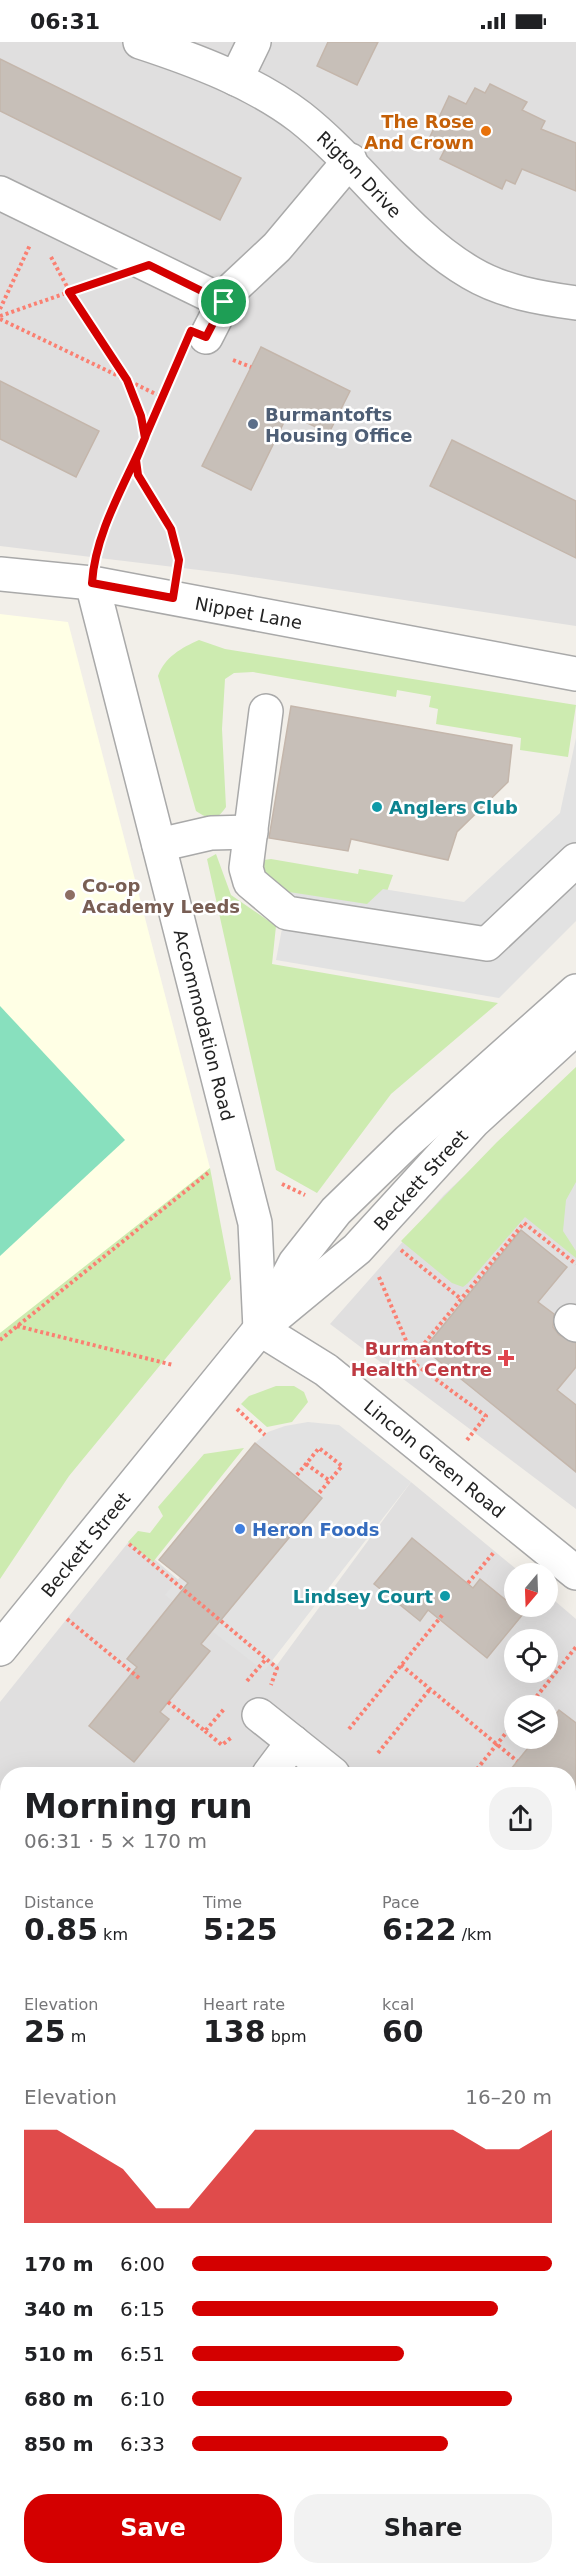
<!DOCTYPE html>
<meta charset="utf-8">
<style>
body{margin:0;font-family:"DejaVu Sans",sans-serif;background:#f2f2f2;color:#202124;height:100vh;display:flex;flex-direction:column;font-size:22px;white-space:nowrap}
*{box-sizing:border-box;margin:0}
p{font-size:20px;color:#757577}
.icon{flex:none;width:33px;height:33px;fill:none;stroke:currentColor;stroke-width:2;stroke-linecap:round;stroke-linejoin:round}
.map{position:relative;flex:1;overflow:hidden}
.sheet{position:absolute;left:0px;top:1725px;width:576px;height:808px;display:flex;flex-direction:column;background:#fff;border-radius:24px 24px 0 0;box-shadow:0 6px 24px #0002}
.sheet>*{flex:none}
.needle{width:39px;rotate:199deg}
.buttons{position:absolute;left:504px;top:1521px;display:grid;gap:12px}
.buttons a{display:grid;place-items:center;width:54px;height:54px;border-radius:50%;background:#fff;box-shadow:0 6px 24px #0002;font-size:30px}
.pin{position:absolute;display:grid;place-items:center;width:51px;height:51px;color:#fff;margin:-26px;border:3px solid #fff;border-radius:50%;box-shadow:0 2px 6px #0007}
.round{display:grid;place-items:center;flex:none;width:63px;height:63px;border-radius:24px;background:#f2f2f2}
.head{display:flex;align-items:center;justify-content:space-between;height:102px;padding:0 24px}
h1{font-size:33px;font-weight:700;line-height:45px}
.stats{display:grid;grid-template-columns:repeat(3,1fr);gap:9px;height:102px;padding:6px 24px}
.stats div{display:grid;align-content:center}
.stats b{font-size:30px;font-weight:700}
.stats small{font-size:16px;font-weight:400}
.stats p{font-size:16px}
.chart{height:168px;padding:12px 24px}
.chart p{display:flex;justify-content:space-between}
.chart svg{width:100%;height:108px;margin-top:6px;fill:#d40000;opacity:.7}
.button{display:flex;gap:12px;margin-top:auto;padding:12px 24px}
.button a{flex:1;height:69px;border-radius:24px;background:#d40000;color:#fff;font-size:24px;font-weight:700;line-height:69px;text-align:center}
.button a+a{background:#f2f2f2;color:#202124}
ul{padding:0 24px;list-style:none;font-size:20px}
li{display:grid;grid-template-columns:96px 72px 1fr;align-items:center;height:45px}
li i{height:15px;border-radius:8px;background:#d40000}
.status{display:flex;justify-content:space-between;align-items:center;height:42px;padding:0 30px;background:#fff;direction:ltr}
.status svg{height:16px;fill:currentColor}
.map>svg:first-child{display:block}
</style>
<div class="status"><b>06:31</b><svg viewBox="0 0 49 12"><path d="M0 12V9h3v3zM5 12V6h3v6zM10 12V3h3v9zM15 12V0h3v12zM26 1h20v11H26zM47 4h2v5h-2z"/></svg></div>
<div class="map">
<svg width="576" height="2533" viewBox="0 0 576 2533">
<rect width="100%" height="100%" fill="#f2efe9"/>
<path fill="#e0dfdf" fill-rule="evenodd" d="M0,0H576V584L232,532L0,504Z
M576,1028V1467L330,1282L444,1153Z
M411,1440L521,1531L514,1532V1564H548V1553L576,1577V1797L569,1807L568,1732H8V2526H568L569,1899L576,1905V2533H0V1660L131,1497L277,1623ZM514,1598H548V1630H514ZM514,1664H548V1696H514Z"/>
<path fill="#ffffe5" d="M0,572L68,580L210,1126L0,1298Z"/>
<path fill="#cdebb0" d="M199,598L225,607L576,663L568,715L520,708L521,696L436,682L438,667L429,665L431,654L397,648L396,655L253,630L234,631L225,637L222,687L226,765C217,779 209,778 196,769L158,634C165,615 181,606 199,598Z
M216,812L231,853L276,884L272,922L498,961L391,1052L317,1151L276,1128L207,817Z
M271,817L358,832L359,827L393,833L385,855L372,864L298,854L283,848L260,828L264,818Z
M576,1025V1216L525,1175L468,1241L463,1245L452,1241L401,1199L497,1100Z
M210,1126L231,1237L69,1434L0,1537V1291Z
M276,1344H294L304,1350L308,1360L292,1380L267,1385L241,1362L249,1354Z
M244,1406L153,1520L128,1500L138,1489L150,1491L163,1474L158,1465L204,1412Z
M569,1977L576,1986V2074L569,2075Z
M576,2128V2210L569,2211V2129Z
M569,2414L576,2416V2533H502L501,2526H568L569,2503L572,2502Z
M143,2526H346L347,2533H142Z"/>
<path fill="#88e0be" d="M0,964L125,1098L0,1214Z"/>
<path fill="#e2e2e2" d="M576,696V879L499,956L276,918L289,850L367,862L383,847L464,860L560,771Z
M576,1140V1209L563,1189L566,1158Z
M308,1380L339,1383L411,1440L264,1629L165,1553L180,1535L226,1572L321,1456L255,1401L268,1390L285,1384Z"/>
<path fill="#c7bfb8" stroke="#c4b6ab" stroke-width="1.5" d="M328,0H378L357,43L317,24Z
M0,17L241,136L220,178L0,69Z
M490,42L527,60L522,68L545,79L541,87L576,101V149L522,127L515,142L506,138L502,147L440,117L445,107L428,99L449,54L466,62L475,46L485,51Z
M261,305L350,349L329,391L288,372L251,448L202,424Z
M0,339L99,389L76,435L0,397Z
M452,398L576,459V516L430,444Z
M291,664L512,703L508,740L457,790L448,818L351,797L348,809L269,796Z
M521,1188L567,1225L538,1260L554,1272L553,1285L559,1293L576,1301V1325L557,1348L576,1363V1430L424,1307Z
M255,1401L322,1456L201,1602L210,1609L160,1670L169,1677L134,1720L89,1684L137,1625L127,1617L188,1541L159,1518Z
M412,1496L473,1546L480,1537L523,1572L487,1616L428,1568L420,1579L374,1542Z
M559,1668L576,1681V1751L568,1745V1732H507L536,1696H548V1682Z"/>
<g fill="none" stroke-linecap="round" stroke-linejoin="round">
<g stroke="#a9a9a9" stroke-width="36">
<g id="minor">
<path id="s1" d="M140,0C195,18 254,40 300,75C361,123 404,192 471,231C503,250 540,256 576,261"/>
<path d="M236,37L254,0"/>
<path d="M0,151L224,260"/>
<path d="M206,295L229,250L277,205L350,118"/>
<path id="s2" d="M0,532L92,541L576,632"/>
<path id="s3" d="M92,541L255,1181L260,1287"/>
<path d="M266,669L246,826L250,840L287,871L487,902L576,818"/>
<path d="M159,803L211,791L251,790"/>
<path d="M267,1274L295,1221L336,1169L408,1099L576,949"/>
<path d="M571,1279L576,1283"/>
<path id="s4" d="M260,1287L326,1328L576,1531"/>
<path id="s5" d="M0,1607L260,1287L357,1207L473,1080L576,986"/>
<path d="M259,1673L333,1732"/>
<path d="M269,1732L293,1700"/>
<path d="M568,1857L576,1848"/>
<path d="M0,1969L8,1975"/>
<path d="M0,2179L8,2176"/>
<path d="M0,2292L8,2295"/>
<path d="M568,2394H576"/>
<path d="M369,2526L373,2533"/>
</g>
</g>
<path stroke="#fa8072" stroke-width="4" stroke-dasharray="3 3" stroke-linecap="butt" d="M51,215L83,274L127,338L141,374L145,395
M0,267L30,203
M0,274L101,239
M0,277L162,355
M233,318L251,325
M136,419C142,456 181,483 179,521
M97,508L179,317
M282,1142L305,1153
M401,1208L461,1257
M379,1235L413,1315
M17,1284L173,1323
M0,1298L208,1131
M237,1367L265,1393
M467,1398L486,1374L415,1322L413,1315L524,1181L576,1222
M306,1422L330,1439
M297,1433L319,1406L342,1424L319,1451
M129,1502L277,1626L271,1643
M468,1541L495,1509
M67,1577L139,1636
M401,1623L517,1719
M247,1639L266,1617
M168,1660L205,1689L225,1666
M529,1664L576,1605
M349,1687L444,1571
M205,1689L222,1703L232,1695
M378,1711L430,1647
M473,1732L514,1681
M568,1761L576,1767
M568,1973L576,1981
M568,2223L576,2222
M568,2249H576
M0,2355L8,2354
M112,2526L113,2533
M452,2526L453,2533"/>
<use href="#minor" stroke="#fff" stroke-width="33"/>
</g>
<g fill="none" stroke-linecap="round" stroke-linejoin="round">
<g stroke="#fff" stroke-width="12">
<path id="route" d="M224,260L206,295L191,289L146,393L145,396C125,442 95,491 92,541L173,556L179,518L171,487L138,433L136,418L145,396L141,374L127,338L69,250L149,223L224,260"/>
</g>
<use href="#route" stroke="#d40000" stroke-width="8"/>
</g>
<circle fill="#e8710a" stroke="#fff" stroke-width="2" cx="486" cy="89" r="6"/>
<circle fill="#5c6f8a" stroke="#fff" stroke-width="2" cx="253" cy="382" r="6"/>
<g fill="#0f9aa8" stroke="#fff" stroke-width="2">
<circle cx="377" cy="765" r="6"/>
<circle cx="445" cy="1554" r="6"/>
</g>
<circle fill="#8d6e63" stroke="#fff" stroke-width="2" cx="70" cy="853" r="6"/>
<path fill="#e0444e" stroke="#fff" stroke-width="2" d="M503 1307h6v6h6v6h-6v6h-6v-6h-6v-6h6z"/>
<circle fill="#3f7fe0" stroke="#fff" stroke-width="2" cx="240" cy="1487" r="6"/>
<g text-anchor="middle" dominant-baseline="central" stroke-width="5" stroke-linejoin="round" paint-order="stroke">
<g font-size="18" font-weight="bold" fill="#c56008" stroke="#fff" text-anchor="end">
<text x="474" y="79">The Rose<tspan x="474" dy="21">And Crown</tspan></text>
</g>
<g font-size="18" fill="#222" stroke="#fff">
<text stroke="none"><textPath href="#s1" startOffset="260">Rigton Drive</textPath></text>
<text stroke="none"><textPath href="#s2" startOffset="252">Nippet Lane</textPath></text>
<text stroke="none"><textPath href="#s3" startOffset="456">Accommodation Road</textPath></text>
<text stroke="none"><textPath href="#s5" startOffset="632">Beckett Street</textPath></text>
<text stroke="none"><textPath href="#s4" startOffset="218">Lincoln Green Road</textPath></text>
<text stroke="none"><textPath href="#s5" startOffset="135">Beckett Street</textPath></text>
</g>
<g font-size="18" font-weight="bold" fill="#4e5e75" stroke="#fff" text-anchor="start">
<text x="265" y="372">Burmantofts<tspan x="265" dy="21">Housing Office</tspan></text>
</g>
<g font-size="18" font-weight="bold" fill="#0d838f" stroke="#fff" text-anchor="start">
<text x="389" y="765">Anglers Club</text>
<text x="433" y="1554" text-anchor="end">Lindsey Court</text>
</g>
<g font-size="18" font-weight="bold" fill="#785e54" stroke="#fff" text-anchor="start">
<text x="82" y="843">Co-op<tspan x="82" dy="21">Academy Leeds</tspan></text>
</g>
<g font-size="18" font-weight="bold" fill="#be3a42" stroke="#fff" text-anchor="end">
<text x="492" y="1306">Burmantofts<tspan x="492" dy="21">Health Centre</tspan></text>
</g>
<g font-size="18" font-weight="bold" fill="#366cbe" stroke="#fff" text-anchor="start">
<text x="252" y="1487">Heron Foods</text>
</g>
</g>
</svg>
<div class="buttons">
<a><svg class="needle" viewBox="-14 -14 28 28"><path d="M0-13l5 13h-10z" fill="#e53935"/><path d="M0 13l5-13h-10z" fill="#757577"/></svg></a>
<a><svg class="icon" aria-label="locate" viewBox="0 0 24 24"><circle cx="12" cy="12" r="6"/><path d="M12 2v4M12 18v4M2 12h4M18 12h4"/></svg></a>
<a><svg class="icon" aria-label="layers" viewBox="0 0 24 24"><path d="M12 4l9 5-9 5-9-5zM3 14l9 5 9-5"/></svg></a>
</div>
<div class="pin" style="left:224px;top:260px;background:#1e9e55"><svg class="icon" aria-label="arrive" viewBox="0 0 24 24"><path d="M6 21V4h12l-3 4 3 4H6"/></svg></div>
<section class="sheet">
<div class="head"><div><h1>Morning run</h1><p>06:31 · 5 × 170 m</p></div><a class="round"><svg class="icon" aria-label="share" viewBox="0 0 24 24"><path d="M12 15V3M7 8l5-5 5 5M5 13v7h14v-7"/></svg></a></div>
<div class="stats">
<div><p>Distance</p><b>0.85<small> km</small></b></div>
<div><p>Time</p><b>5:25</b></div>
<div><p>Pace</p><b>6:22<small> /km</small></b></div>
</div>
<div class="stats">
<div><p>Elevation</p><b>25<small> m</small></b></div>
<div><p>Heart rate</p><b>138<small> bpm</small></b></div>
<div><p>kcal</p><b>60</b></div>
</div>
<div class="chart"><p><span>Elevation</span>16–20 m</p>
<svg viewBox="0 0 160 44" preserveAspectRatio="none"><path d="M0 44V6L10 6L20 14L30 22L40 38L50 38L60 22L70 6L80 6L90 6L100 6L110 6L120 6L130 6L140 14L150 14L160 6V44z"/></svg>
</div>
<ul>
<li><b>170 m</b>6:00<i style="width:100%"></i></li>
<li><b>340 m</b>6:15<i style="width:85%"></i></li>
<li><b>510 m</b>6:51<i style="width:59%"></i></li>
<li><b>680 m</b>6:10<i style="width:89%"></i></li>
<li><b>850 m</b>6:33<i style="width:71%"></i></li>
</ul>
<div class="button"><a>Save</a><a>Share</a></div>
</section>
</div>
